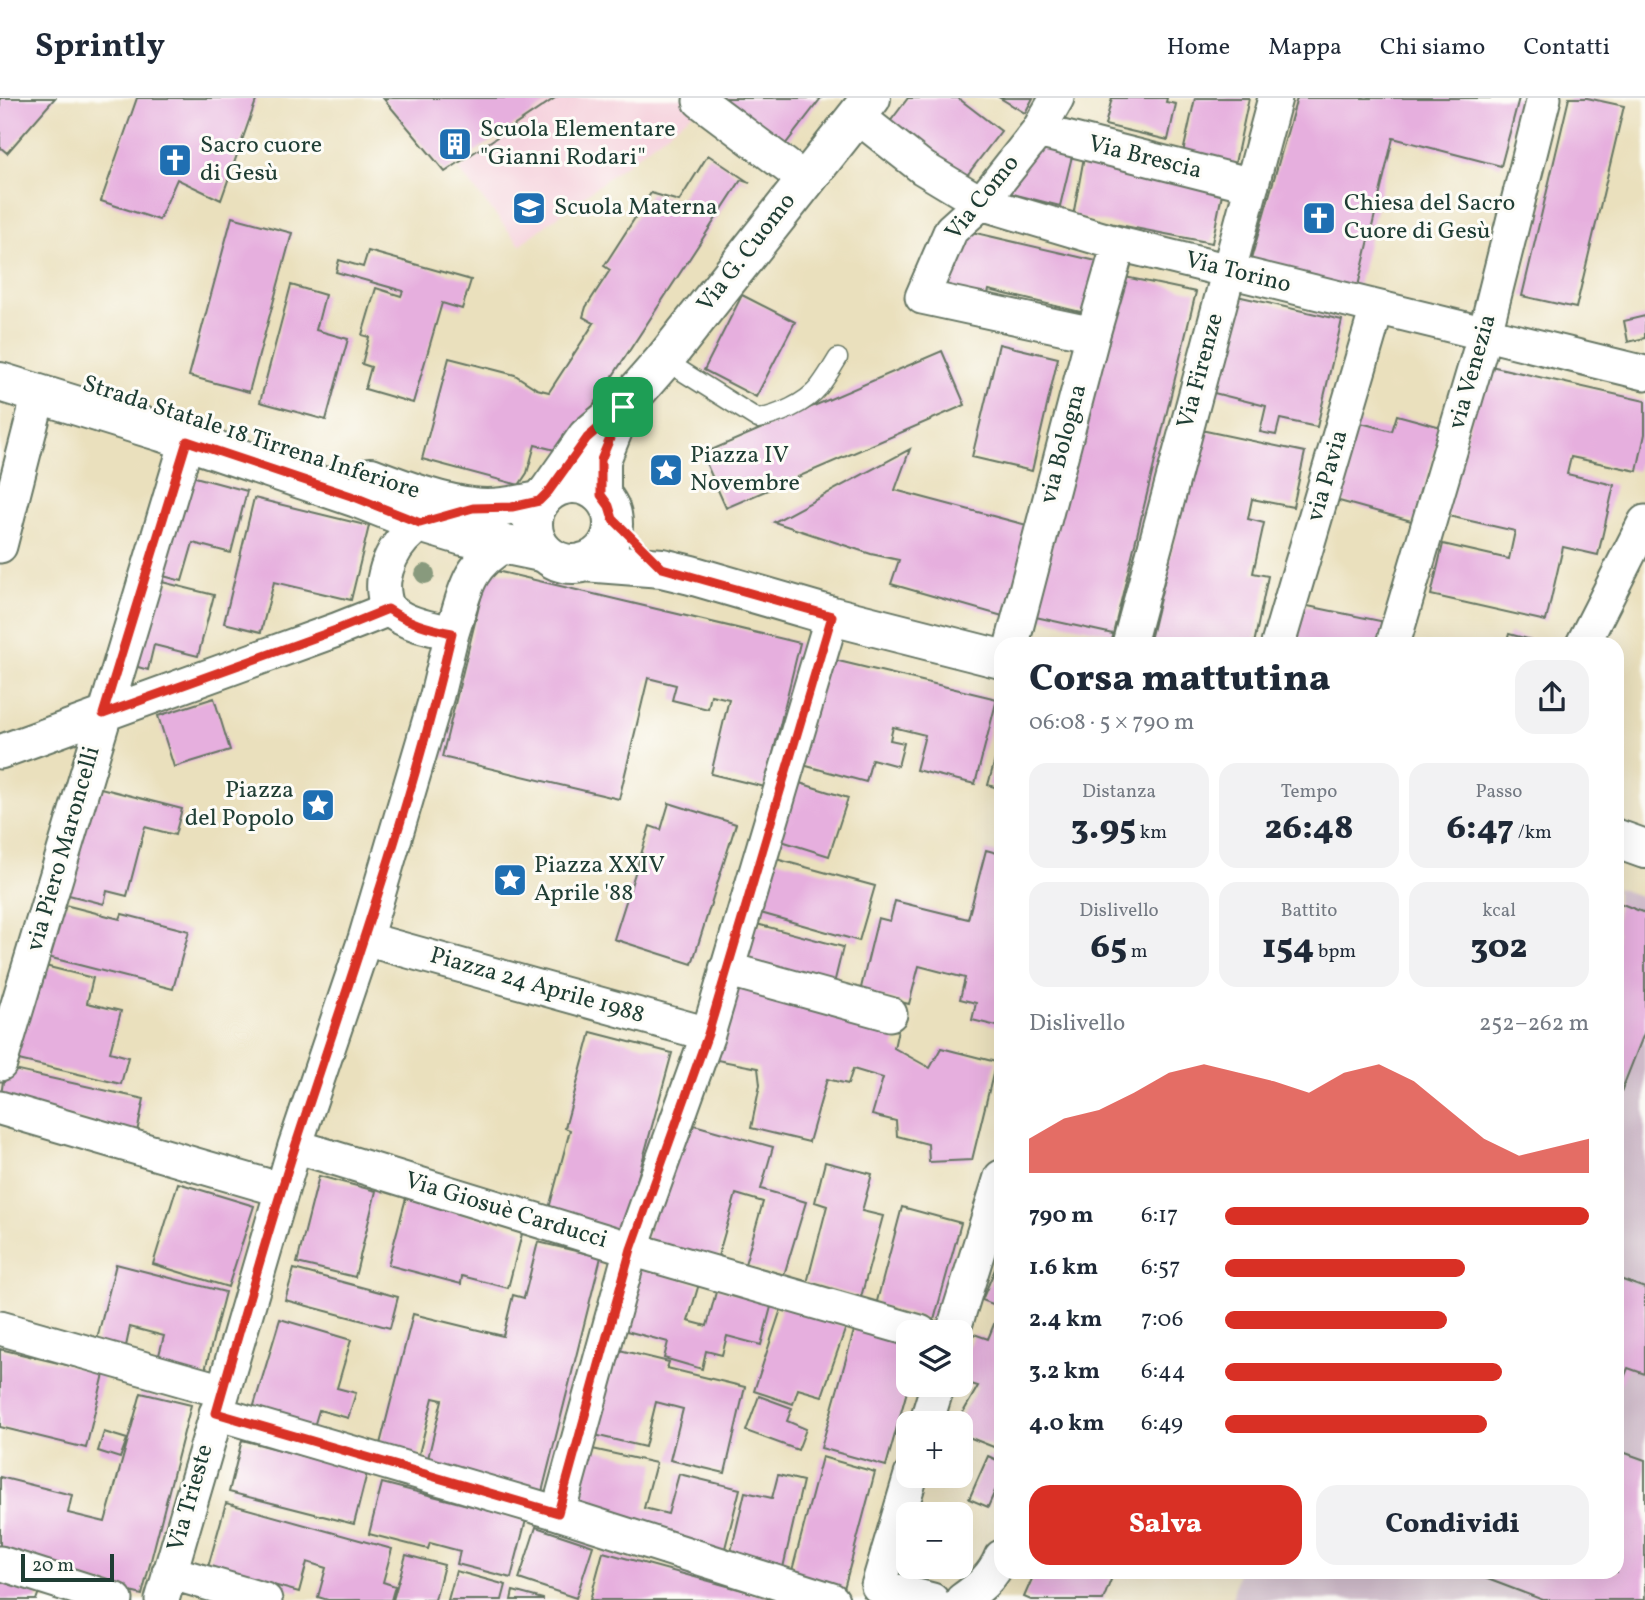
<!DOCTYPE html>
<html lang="it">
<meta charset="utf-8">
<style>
body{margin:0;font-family:Vollkorn,serif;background:#f2f2f3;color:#1f2937;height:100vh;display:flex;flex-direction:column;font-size:26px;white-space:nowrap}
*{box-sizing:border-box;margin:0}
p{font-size:23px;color:#747a83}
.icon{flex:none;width:38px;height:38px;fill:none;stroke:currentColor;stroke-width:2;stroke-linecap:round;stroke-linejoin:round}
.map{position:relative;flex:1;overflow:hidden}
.details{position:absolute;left:994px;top:539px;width:630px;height:942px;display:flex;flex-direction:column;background:#fff;border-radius:21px;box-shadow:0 7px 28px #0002}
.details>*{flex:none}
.controls{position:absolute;left:896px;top:1222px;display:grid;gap:14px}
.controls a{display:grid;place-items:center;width:77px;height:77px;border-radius:14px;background:#fff;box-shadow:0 7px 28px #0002;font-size:35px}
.scale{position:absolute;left:21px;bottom:18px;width:93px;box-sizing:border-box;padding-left:7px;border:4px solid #1f3d34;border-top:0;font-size:19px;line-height:24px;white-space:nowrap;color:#1f3d34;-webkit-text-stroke:5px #fdfcf7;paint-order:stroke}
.pin{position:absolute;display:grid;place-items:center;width:60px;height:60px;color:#fff;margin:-30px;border-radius:14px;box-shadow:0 4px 10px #0006}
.round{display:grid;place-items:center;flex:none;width:74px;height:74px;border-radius:21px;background:#f2f2f3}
.overview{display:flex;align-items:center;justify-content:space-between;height:119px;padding:0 35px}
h1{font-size:38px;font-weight:800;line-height:52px}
.metrics{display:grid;grid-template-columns:repeat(3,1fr);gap:10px;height:119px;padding:7px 35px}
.metrics div{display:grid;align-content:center;border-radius:18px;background:#f2f2f3;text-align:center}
.metrics b{font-size:35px;font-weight:800}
.metrics small{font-size:19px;font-weight:400}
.metrics p{font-size:19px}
.chart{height:196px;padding:14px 35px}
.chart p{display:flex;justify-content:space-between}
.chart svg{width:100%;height:126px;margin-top:7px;fill:#d93025;opacity:.7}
.button{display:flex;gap:14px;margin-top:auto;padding:14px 35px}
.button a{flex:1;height:80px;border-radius:21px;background:#d93025;color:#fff;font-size:28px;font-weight:800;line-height:80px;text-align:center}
.button a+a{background:#f2f2f3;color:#1f2937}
ul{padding:0 35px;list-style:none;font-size:23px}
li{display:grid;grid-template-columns:112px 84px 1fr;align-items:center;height:52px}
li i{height:18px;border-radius:9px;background:#d93025}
header{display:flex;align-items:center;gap:42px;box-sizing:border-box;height:98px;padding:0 35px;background:#fff;border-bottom:2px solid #e0e1e3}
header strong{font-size:33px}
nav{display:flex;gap:38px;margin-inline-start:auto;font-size:24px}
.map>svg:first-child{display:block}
</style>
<header>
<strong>Sprintly</strong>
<nav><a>Home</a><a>Mappa</a><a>Chi siamo</a><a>Contatti</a></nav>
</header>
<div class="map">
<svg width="1645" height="1502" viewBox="0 0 1645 1502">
<rect width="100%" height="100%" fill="#fdfcf7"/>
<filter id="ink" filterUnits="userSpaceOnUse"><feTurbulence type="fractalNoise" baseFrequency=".0143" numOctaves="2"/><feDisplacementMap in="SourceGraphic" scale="14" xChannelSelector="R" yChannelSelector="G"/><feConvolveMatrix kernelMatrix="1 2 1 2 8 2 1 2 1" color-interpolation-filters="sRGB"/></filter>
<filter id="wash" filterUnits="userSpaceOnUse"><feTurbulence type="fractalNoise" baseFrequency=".00686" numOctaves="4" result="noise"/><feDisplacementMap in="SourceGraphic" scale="28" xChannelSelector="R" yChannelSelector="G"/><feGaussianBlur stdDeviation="1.57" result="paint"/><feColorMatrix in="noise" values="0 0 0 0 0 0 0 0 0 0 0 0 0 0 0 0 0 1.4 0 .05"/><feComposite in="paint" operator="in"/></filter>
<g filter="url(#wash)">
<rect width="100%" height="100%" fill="#eae0bd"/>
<path fill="#f5cfdb" d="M555,0H690L701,9L520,147L459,72Z"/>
<path fill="#d1bdcc" d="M1617,790L1645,800V1502H1232L1238,1474H1617Z"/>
<g id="blocks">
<path fill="#e6afde" d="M0,0H55L7,55L0,49Z
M137,0H257L221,102L177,81L159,122L101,103Z
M383,0H555L445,74Z
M722,0H821L784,48Z
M908,0H958L1001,33L958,89L883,33Z
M1000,0H1033L1025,15Z
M1112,0H1167L1166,4L1176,6L1168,42L1105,27Z
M1195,0H1249L1234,70L1182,59Z
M1297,0H1519L1501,68L1393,40L1354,205L1248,172Z
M1569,0H1587L1624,8L1576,210L1522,198Z
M1033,44L1073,54L1060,108L1001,93Z
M708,57L750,85L741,82L563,354L535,347L527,375L519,387L422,361L449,260L515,277L537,291L549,294L594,225L583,219L586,209L610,172L604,168L651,95L679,103Z
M1084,59L1224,86L1212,145L1073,118Z
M232,119L292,135L249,294L189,278Z
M959,131L1105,165L1093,217L989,192L986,203L939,191Z
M368,153L471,182L462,211L442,205L413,305L365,291L371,269L362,266L369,239L362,237L376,190L401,198L403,193L336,174L339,162L363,169Z
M1125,179L1196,194L1113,536L1031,518Z
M291,187L325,197L316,232L348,241L326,322L260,304Z
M742,197L795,224L756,299L704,272Z
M1237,198L1342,222L1317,329L1280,321L1276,337L1260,334L1266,308L1214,295Z
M1645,218V240L1628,244L1624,223Z
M999,246L1058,260L1032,373L972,359Z
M942,253L965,307L726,410L702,356Z
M1486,267L1645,303V336L1637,373L1571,359L1567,376L1614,387L1598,457L1563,449L1546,523L1431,497L1443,446L1509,461L1515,433L1444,417Z
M1397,317L1441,329L1415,424L1332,401L1353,323L1392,333Z
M1201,332L1305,354L1293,409L1252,401L1248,421L1264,425L1253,475L1268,478L1254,546H1149Z
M910,351L895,392L1034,429L1013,521L891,486L899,462L871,456L774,424Z
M184,376L247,393L231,455L193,445L182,483L156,476Z
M254,400L369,428L351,502L274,484L261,534L224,525Z
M488,471L800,545L765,689L711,676L729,601L711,597L708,611L672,602L676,587L648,580L619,701L442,659Z
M150,481L214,497L198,558L154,547L148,572L128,566Z
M1298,506L1385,524L1380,546H1287Z
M1509,536L1543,545V546H1506Z
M826,560L997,601L975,686L916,672L925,637L893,629L890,642L904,645L898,668L872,661L866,684L799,666Z
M214,600L230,652L174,669L158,618Z
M1000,644H1001V691L988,687Z
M790,682L848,700L829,758L772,740Z
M89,687L182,711L175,737L145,729L127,798L107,793L104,806L61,795Z
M669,705L736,726L692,866L614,841L650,728L661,732Z
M986,752L1001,756V929L972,922L976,905L960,901L965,880L919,868L909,906L860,894L878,820L890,823L895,803L968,821Z
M765,758L875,788L859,843L750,812Z
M53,804L120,821L122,816L189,833L173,891L40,857Z
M1617,804L1645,815V933L1617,1004Z
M749,824L843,849L833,890L738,866Z
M33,865L93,880L87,905L121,913L110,954L128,959L121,986L10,960Z
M732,887L899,927L894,950L930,970L941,950L996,964L972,1062L929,1064L928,1046L897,1038L896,1023L872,1017L883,980L853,971L848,986L827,981L809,1044L751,1030L760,987L758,970L712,961Z
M591,934L672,955L623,1134L548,1114L570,1032L565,1030Z
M5,970L144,1001L137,1034L0,1004Z
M680,1023L773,1049L761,1091L806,1104L784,1177L745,1166L763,1104L736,1096L717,1162L646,1142Z
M825,1064L872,1076L862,1113L883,1118L861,1199L807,1185L827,1108L815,1104Z
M319,1078L376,1093L355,1179L297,1165Z
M178,1085L254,1108L228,1189L153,1166Z
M406,1100L523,1132L508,1190L462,1178L461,1186L388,1167Z
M902,1109L961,1125L934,1222L876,1207Z
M538,1144L601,1159L540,1402L425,1373L442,1302L433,1300L417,1364L378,1354L413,1216L503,1238L513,1197L524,1200Z
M1001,1157V1352L961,1336V1325H957L978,1288L961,1283V1263L974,1236L988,1241L1001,1209L982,1202Z
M116,1166L225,1194L202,1284L155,1272L164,1238L130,1229L125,1253L96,1245Z
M636,1169L699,1186L688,1223L707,1228L717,1190L772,1205L761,1247L727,1238L722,1257L706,1253L702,1271L664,1260L668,1244L619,1231Z
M294,1171L398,1199L390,1230L285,1202Z
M1617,1180L1645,1190V1276L1628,1270L1622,1285L1617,1283Z
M782,1208L846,1229L822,1298L798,1291L793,1306L754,1293Z
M280,1221L351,1242L337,1290L356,1295L348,1320L319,1312L313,1332L252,1314Z
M855,1229L908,1244L909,1286L886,1368L821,1350Z
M607,1249L669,1264L667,1270L745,1289L725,1375L670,1362L683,1311L656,1304L645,1349L586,1335Z
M0,1251L104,1276L86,1350L0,1329Z
M141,1295L191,1307L142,1497L0,1460V1379L72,1397L68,1415L105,1424Z
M759,1298L792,1310L787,1323L806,1331L798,1352L746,1333Z
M104,1334L127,1341L120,1360L98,1353Z
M242,1342L367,1375L354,1426L229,1394Z
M588,1350L656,1365L644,1410L668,1416L679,1376L740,1391L722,1462L569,1414Z
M1617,1352L1645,1362V1502H1543L1469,1474H1617Z
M988,1358L1001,1364V1395L995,1393L988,1409L969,1401Z
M822,1359L875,1374L842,1498L789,1484Z
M778,1377L803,1383L782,1474L729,1462L745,1394L772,1400Z
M382,1385L526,1422L511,1480L457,1466L460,1453L430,1445L428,1451L369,1436Z
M226,1405L392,1451L383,1484L395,1488L391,1502H328L318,1499L326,1470L307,1464L299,1494L208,1469Z
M536,1429L593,1448L576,1500L519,1481Z
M603,1454L775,1501V1502H590Z
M406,1457L444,1467L435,1502H393Z
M456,1473L506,1487L502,1502H448Z
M1035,1474H1114L1103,1502H1031L1024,1499Z
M0,1476L40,1491L36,1502H0Z
M513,1493L543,1501V1502H511Z"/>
</g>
</g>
<g filter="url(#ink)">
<use href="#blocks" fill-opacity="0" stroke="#667664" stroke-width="2"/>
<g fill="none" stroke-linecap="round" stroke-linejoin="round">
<g stroke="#667664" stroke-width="21">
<path id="lane" d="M664,262L758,321C778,317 805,306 819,289C826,280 832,270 838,260"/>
</g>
<g stroke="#667664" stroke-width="37">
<path id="street" d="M1057,0L1038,33L981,105L951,132L922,199L1093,236
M700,3L804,81
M857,18L923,70L981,105L1119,146L1645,275
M1038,33L1252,87
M442,417C411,427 390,449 384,482C383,491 384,506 391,513C408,527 431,530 452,535C465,496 465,469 504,448
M0,448L39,296
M1012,546L1093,236L1119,146
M1129,546L1275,0
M1278,546L1377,210
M1393,546L1485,235L1544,0
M1583,546L1645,424
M0,654L336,532L389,511
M365,841L708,936
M726,871L890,916
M0,966L187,343
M0,1010L282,1092
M295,1048L631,1151L920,1234
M0,1230L223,1293
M953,1234L1001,1079
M216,1315L558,1415L832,1502
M926,1325L938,1286
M558,1415L631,1151L708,936L832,518
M0,1465L116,1502
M169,1474L265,1502
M878,1488L911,1377
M878,1488L932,1502
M162,1502L295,1048L365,841L437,597L452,535
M962,1502C979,1490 993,1479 1001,1459"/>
</g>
<g stroke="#667664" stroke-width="42">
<path id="secondary" d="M549,393L587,339L623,309L664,262L871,0
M601,397V362L619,317"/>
</g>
<g stroke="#667664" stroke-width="42">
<path id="primary" d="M0,284L162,334L357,400L420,425L463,438L545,455
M371,379C403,391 438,405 473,409C494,412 518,407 539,403
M533 426a40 40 0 1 1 80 0a40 40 0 1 1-80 0Z
M584,464L662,470L691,477L832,518L1001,561
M1617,741L1645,751"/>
</g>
<use href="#lane" stroke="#fff" stroke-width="18"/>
<use href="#street" stroke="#fff" stroke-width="33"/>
<use href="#secondary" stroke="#fff" stroke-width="38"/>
<use href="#primary" stroke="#fff" stroke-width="38"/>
</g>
<circle fill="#889a7d" cx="425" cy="476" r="10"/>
</g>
<g fill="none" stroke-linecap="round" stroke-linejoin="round" filter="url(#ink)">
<g stroke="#fff" stroke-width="14">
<path id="route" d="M623,309L601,362V397L609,408L613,421L662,470L832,518L708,936L631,1151L558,1415L216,1315C242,1225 267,1135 296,1046C351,877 411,709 452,535C428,530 409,525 388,511L336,532L103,616L187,343L357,400L420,425L473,410L512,409L539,403L549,393L587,340Z"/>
</g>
<use href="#route" stroke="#d93025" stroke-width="9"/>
</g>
<defs>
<g id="building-square" transform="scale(1.75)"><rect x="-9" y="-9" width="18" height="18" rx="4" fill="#1f6fb2" stroke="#fdfcf7"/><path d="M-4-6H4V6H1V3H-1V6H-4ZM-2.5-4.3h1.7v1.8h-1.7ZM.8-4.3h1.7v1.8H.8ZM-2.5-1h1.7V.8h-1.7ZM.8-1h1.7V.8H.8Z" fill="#fff"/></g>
<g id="church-square" transform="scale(1.75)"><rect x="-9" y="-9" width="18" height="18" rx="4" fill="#1f6fb2" stroke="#fdfcf7"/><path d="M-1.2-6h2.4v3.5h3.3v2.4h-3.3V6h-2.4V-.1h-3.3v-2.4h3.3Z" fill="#fff"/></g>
<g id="school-square" transform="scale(1.75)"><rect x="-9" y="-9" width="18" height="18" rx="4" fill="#1f6fb2" stroke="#fdfcf7"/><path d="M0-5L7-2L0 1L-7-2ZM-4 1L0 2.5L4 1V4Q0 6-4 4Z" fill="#fff"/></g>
<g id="sight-square" transform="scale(1.75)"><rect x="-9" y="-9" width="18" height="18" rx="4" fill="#1f6fb2" stroke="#fdfcf7"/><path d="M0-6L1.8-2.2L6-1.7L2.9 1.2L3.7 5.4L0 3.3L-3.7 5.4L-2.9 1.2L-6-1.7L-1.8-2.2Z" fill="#fff"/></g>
</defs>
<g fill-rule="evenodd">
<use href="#building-square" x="455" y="46"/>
<use href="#church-square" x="175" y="62"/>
<use href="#school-square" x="529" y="110"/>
<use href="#church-square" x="1319" y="120"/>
<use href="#sight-square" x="666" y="372"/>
<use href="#sight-square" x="318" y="707"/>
<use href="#sight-square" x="510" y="782"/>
</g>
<g text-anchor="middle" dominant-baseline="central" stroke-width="6" stroke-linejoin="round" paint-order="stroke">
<g font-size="24" fill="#1f3d34" stroke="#fdfcf7" text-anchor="start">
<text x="480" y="32">Scuola Elementare<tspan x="480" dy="28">"Gianni Rodari"</tspan></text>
<text x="200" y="48">Sacro cuore<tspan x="200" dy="28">di Gesù</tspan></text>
<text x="1344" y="106">Chiesa del Sacro<tspan x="1344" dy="28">Cuore di Gesù</tspan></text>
<text x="554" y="110">Scuola Materna</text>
<text x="690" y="358">Piazza IV<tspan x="690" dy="28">Novembre</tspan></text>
<text x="294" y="693" text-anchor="end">Piazza<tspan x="294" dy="28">del Popolo</tspan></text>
<text x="534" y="768">Piazza XXIV<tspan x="534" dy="28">Aprile '88</tspan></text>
</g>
<g font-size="24" fill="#1f3d34" stroke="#fdfcf7">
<text transform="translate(1145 60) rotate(14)">Via Brescia</text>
<text transform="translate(983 100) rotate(-51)">Via Como</text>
<text transform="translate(747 155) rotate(-52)">Via G. Cuomo</text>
<text transform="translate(1238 175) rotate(14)">Via Torino</text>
<text transform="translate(1201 273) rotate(-75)">Via Firenze</text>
<text transform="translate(1473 274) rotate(-74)">via Venezia</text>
<text transform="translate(251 340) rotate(18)">Strada Statale 18 Tirrena Inferiore</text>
<text transform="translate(1064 346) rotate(-75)">via Bologna</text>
<text transform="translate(1328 378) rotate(-74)">via Pavia</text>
<text transform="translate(64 751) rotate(-74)">via Piero Maroncelli</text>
<text transform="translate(537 888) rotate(16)">Piazza 24 Aprile 1988</text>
<text transform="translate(506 1113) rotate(17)">Via Giosuè Carducci</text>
<text transform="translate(191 1400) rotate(-74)">Via Trieste</text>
</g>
</g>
</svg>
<div class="controls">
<a><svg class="icon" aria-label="layers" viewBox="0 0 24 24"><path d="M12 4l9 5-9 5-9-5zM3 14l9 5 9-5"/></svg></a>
<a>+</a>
<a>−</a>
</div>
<div class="scale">20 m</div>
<div class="pin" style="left:623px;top:309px;background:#1e9e55"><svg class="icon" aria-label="arrive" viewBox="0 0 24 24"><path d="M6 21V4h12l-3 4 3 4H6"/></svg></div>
<section class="details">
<div class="overview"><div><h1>Corsa mattutina</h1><p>06:08 · 5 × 790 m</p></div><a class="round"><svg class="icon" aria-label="share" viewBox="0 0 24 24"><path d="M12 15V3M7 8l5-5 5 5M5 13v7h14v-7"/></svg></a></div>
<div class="metrics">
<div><p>Distanza</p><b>3.95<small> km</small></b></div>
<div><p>Tempo</p><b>26:48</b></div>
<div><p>Passo</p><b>6:47<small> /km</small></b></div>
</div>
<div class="metrics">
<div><p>Dislivello</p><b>65<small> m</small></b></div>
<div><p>Battito</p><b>154<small> bpm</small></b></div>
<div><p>kcal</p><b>302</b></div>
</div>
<div class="chart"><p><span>Dislivello</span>252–262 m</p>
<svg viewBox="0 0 160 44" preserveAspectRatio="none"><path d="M0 44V32L10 25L20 22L30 16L40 9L50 6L60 9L70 12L80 16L90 9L100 6L110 12L120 22L130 32L140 38L150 35L160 32V44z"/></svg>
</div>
<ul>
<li><b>790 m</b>6:17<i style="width:100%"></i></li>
<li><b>1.6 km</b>6:57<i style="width:66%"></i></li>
<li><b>2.4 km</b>7:06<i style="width:61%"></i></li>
<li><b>3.2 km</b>6:44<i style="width:76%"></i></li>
<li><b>4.0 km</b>6:49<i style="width:72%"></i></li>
</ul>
<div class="button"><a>Salva</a><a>Condividi</a></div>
</section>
</div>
